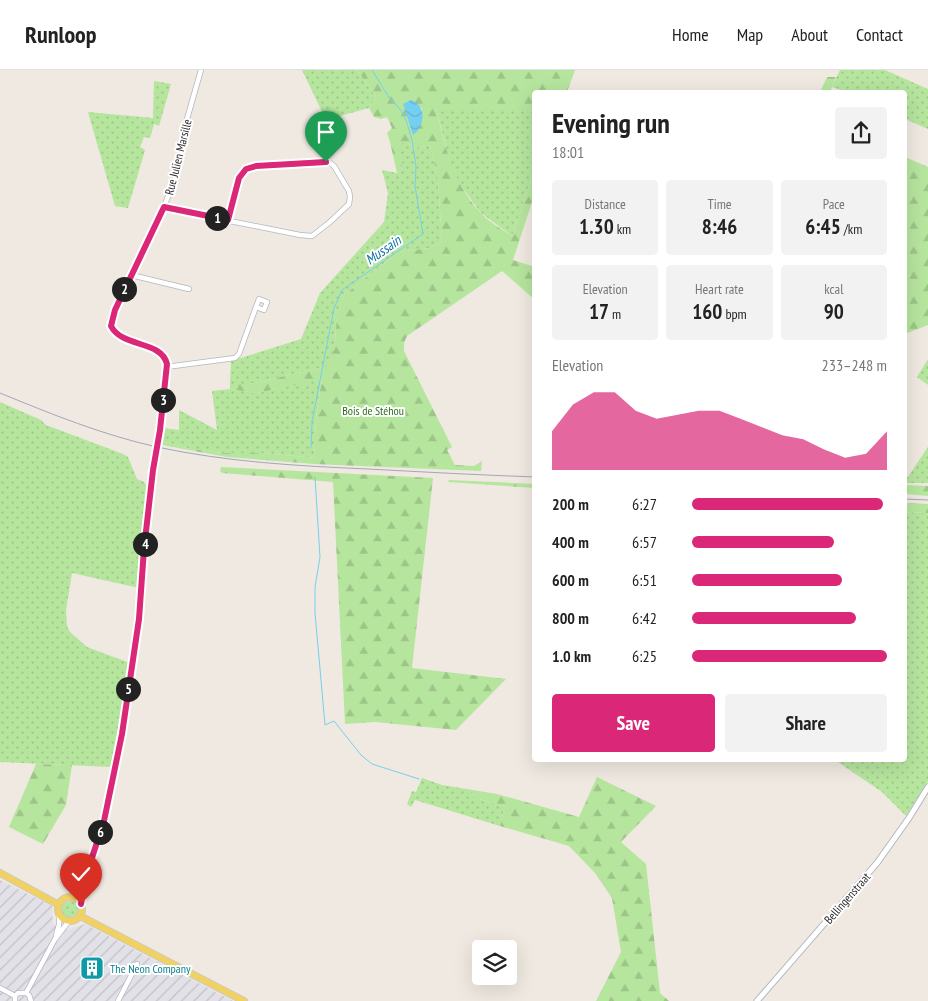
<!DOCTYPE html>
<meta charset="utf-8">
<style>
body{margin:0;font-family:"PT Sans Narrow",sans-serif;background:#f2f2f2;color:#222;height:100vh;display:flex;flex-direction:column;font-size:19px;white-space:nowrap}
*{box-sizing:border-box;margin:0}
p{font-size:16px;color:#767676}
.icon{flex:none;width:28px;height:28px;fill:none;stroke:currentColor;stroke-width:2;stroke-linecap:round;stroke-linejoin:round}
.map{position:relative;flex:1;overflow:hidden}
.side{position:absolute;left:532px;top:20px;width:375px;height:672px;display:flex;flex-direction:column;background:#fff;border-radius:5px;box-shadow:0 5px 20px #0002}
.side>*{flex:none}
.fabs{position:absolute;left:472px;top:870px;display:grid;gap:10px}
.fabs a{display:grid;place-items:center;width:45px;height:45px;border-radius:5px;background:#fff;box-shadow:0 5px 20px #0002;font-size:25px}
.pin{position:absolute;display:grid;place-items:center;width:42px;height:42px;color:#fff;margin:-51px -21px;border-radius:50% 50% 50% 0;rotate:-45deg;box-shadow:0 0 5px #0007}
.pin .icon{rotate:45deg}
.km{position:absolute;width:25px;height:25px;margin:-12px;border-radius:50%;background:#222;color:#fff;font-size:14px;line-height:25px;text-align:center}
.round{display:grid;place-items:center;flex:none;width:52px;height:52px;border-radius:5px;background:#f2f2f2}
.head{display:flex;align-items:center;justify-content:space-between;height:85px;padding:0 20px}
h1{font-size:28px;font-weight:600;line-height:38px}
.metrics{display:grid;grid-template-columns:repeat(3,1fr);gap:8px;height:85px;padding:5px 20px}
.metrics div{display:grid;align-content:center;border-radius:5px;background:#f2f2f2;text-align:center}
.metrics b{font-size:21px;font-weight:600}
.metrics small{font-size:14px;font-weight:400}
.metrics p{font-size:14px}
.chart{height:140px;padding:10px 20px}
.chart p{display:flex;justify-content:space-between}
.chart svg{width:100%;height:90px;margin-top:5px;fill:#db2777;opacity:.7}
.button{display:flex;gap:10px;margin-top:auto;padding:10px 20px}
.button a{flex:1;height:58px;border-radius:5px;background:#db2777;color:#fff;font-size:20px;font-weight:600;line-height:58px;text-align:center}
.button a+a{background:#f2f2f2;color:#222}
ul{padding:0 20px;list-style:none;font-size:16px}
li{display:grid;grid-template-columns:80px 60px 1fr;align-items:center;height:38px}
li i{height:12px;border-radius:6px;background:#db2777}
header{display:flex;align-items:center;gap:30px;box-sizing:border-box;height:70px;padding:0 25px;background:#fff;border-bottom:1px solid #e0e0e0}
header strong{font-size:24px}
nav{display:flex;gap:28px;margin-inline-start:auto;font-size:18px}
.map>svg:first-child{display:block}
</style>
<header>
<strong>Runloop</strong>
<nav><a>Home</a><a>Map</a><a>About</a><a>Contact</a></nav>
</header>
<div class="map">
<svg width="928" height="931" viewBox="0 0 928 931">
<defs>
<pattern id="industrial-furrows" width="10" height="10" patternUnits="userSpaceOnUse" patternTransform="scale(1.25)"><rect width="10" height="10" fill="#e3e1e8"/><path d="M-1 1l2-2M0 10L10 0M9 11l2-2" fill="none" stroke="#c3c1c7"/></pattern>
<pattern id="green-dots" width="8" height="8" patternUnits="userSpaceOnUse" patternTransform="scale(1.25)"><rect width="8" height="8" fill="#b6e59e"/><path d="M2 2h.1M6 6h.1" fill="none" stroke="#9dc588" stroke-width="1.8" stroke-linecap="round"/></pattern>
<pattern id="forest-firs" width="22" height="20" patternUnits="userSpaceOnUse" patternTransform="scale(1.25)"><rect width="22" height="20" fill="#b6e59e"/><path d="M5 1l3.5 6h-7zM16 11l3.5 6h-7z" fill="#9dc588"/></pattern>
<pattern id="water-waves" width="16" height="10" patternUnits="userSpaceOnUse" patternTransform="scale(1.25)"><rect width="16" height="10" fill="#75cff0"/><path d="M0 5q4-4 8 0t8 0" fill="none" stroke="#66b2ce"/></pattern>
</defs>
<rect width="100%" height="100%" fill="#efe9e1"/>
<path fill="url(#industrial-furrows)" d="M0,810L52,836L53,854L65,860L85,854L233,931H0Z"/>
<path fill="url(#green-dots)" d="M302,0H357L376,27L369,38L326,50Z
M840,0H885L928,19V59L905,49V22H846L832,17Z
M154,11L171,14L159,56L154,54L150,68L144,67L140,77L145,80L128,138L115,136L88,42L153,48Z
M436,38L535,39V98L512,166L481,143L459,113L450,93Z
M398,73H411L413,79L430,75L438,109L442,171L430,178L399,182L344,225L337,244L335,273L330,294L320,298L250,314H230L231,291L301,269L320,223L384,152L388,123L382,100L397,103L401,101L402,95Z
M928,289V315L917,307Z
M322,309C317,336 314,361 315,388L263,383H224L191,379L162,371L163,358L179,360V340L217,360L212,321L230,319L256,323Z
M0,332L41,350L46,355L123,384L128,387L137,409L144,412L149,419L139,518L72,503L66,540L67,556L70,562L87,577L130,593L111,697L0,692Z
M928,377V413H905V411Z
M905,442L928,443V711L906,746L882,722L835,690H905Z
M422,708L442,715L473,720L472,727L505,736L500,756L415,730L411,737L407,734L412,721L416,722Z
M61 840a9 9 0 1 1 18 0a9 9 0 1 1-18 0Z"/>
<path fill="url(#forest-firs)" fill-rule="evenodd" d="M357,0H575L567,22H535V39H436C446,78 452,111 480,142C488,152 502,159 512,166L535,98V123L513,190L535,197V230L502,201L407,266L404,273V281L452,377L447,380L455,395L474,396L482,391L481,401L314,394L227,387L162,375V371L191,379L224,383H263L315,388C314,361 317,336 322,310L256,323L230,319V314H250L320,298L329,294L335,273L337,244L344,225L399,182L430,178L442,171L438,109L430,75L413,79L411,73H399L402,95L401,101L397,103L390,72L387,63L392,58L387,47L381,49L374,47L369,38L376,27ZM403,34L422,38V52Z
M827,7H836L830,22H820Z
M905,87L928,97V255L905,264Z
M221,397L433,408L412,598L506,609L456,660L375,652L345,654L333,412L222,403L220,401Z
M449,410L535,414V418L448,412Z
M905,415L928,416V426L905,424Z
M905,433L928,434V443L905,442Z
M36,694L72,695L66,735L43,774L9,757Z
M597,707L656,736L621,772L646,794L660,923L669,931H596L621,882L612,828L595,803L569,776L500,756L505,736L472,727L473,720L497,724L579,747Z"/>
<path fill="url(#water-waves)" d="M411,30C427,35 425,57 413,65L403,34Z"/>
<g fill="none" stroke-linecap="round" stroke-linejoin="round">
<path stroke="#75cff0" stroke-width="1" d="M311,378L312,352L334,238L342,220L423,164L415,116L416,96L412,70L406,50L400,39L390,29L372,0
M315,407L320,487L315,517V543L325,655L334,651L361,685L372,694L419,709"/>
<g stroke="#b4b7c1" stroke-width="6">
<path id="minor" d="M164,137L175,140L300,165L312,166L330,152L349,134L350,127L349,121L334,96L329,92L256,96L246,99L239,108L228,150
M131,205L189,219
M166,297L235,288L239,284L256,237L264,240L267,232L259,229L256,237
M72,827L82,815
M81,834L84,812L104,751L122,664L139,549L144,479L153,401L160,360L167,295C161,270 112,277 111,254C111,248 115,240 117,235L164,137L176,105L184,72L187,49L201,0
M56,865L59,855V843
M0,918L15,926
M26,923L55,869L69,851
M26,923L29,925L31,931
M15,931V926L18,923H26
M118,931L137,894"/>
</g>
<g stroke="#b4b7c1" stroke-width="7">
<path id="tertiary" d="M757,931L877,793L909,748L928,717"/>
</g>
<g stroke="#c9c9c9" stroke-width="8">
<path id="primary" d="M0,803L59,835
M58 839a12 12 0 1 1 24 0a12 12 0 1 1-24 0Z
M80,846L244,931"/>
</g>
<use href="#minor" stroke="#fff" stroke-width="4.5"/>
<use href="#tertiary" stroke="#fff" stroke-width="5"/>
<use href="#primary" stroke="#f2d163" stroke-width="6"/>
<path stroke="#a3a6b8" stroke-width="1" d="M0,323C51,344 103,365 157,377C227,392 298,396 368,399C424,402 479,405 535,407
M905,429L928,430"/>
</g>
<g fill="none" stroke-linecap="round" stroke-linejoin="round">
<g stroke="#fff" stroke-width="10">
<path id="route" d="M81,834L84,812L104,751L122,664L139,549L144,479L153,400L160,360L167,294C161,270 122,278 111,256L115,240L164,137L228,150L239,108L246,99L256,96L326,92"/>
</g>
<use href="#route" stroke="#db2777" stroke-width="6"/>
</g>
<defs>
<g id="building-square" transform="scale(1.25)"><rect x="-9" y="-9" width="18" height="18" rx="4" fill="#0f9aa8" stroke="#fff"/><path d="M-4-6H4V6H1V3H-1V6H-4ZM-2.5-4.3h1.7v1.8h-1.7ZM.8-4.3h1.7v1.8H.8ZM-2.5-1h1.7V.8h-1.7ZM.8-1h1.7V.8H.8Z" fill="#fff"/></g>
</defs>
<g fill-rule="evenodd">
<use href="#building-square" x="92" y="898"/>
</g>
<g text-anchor="middle" dominant-baseline="central" stroke-width="4" stroke-linejoin="round" paint-order="stroke">
<g font-size="12" fill="#2e2e2e" stroke="#fff">
<text transform="translate(178 87) rotate(-76)">Rue Julien Marsille</text>
<text transform="translate(847 828) rotate(-49)">Bellingenstraat</text>
</g>
<g font-size="12" fill="#2c6e1b" stroke="#fff">
<text x="373" y="340">Bois de Stéhou</text>
</g>
<g font-size="12" fill="#0d838f" stroke="#fff" text-anchor="start">
<text x="110" y="898">The Neon Company</text>
</g>
<g font-size="14" font-style="italic" fill="#0d6fa3" stroke="#fff">
<text transform="translate(383 180) rotate(-35)">Mussain</text>
</g>
</g>
</svg>
<div class="fabs">
<a><svg class="icon" aria-label="layers" viewBox="0 0 24 24"><path d="M12 4l9 5-9 5-9-5zM3 14l9 5 9-5"/></svg></a>
</div>
<div class="pin" style="left:326px;top:92px;background:#1e9e55"><svg class="icon" aria-label="arrive" viewBox="0 0 24 24"><path d="M6 21V4h12l-3 4 3 4H6"/></svg></div>
<div class="pin" style="left:81px;top:834px;background:#d93025"><svg class="icon" aria-label="check" viewBox="0 0 24 24"><path d="M5 12l5 5 9-10"/></svg></div>
<b class="km" style="left:217px;top:148px">1</b>
<b class="km" style="left:124px;top:219px">2</b>
<b class="km" style="left:163px;top:330px">3</b>
<b class="km" style="left:145px;top:474px">4</b>
<b class="km" style="left:128px;top:619px">5</b>
<b class="km" style="left:100px;top:762px">6</b>
<section class="side">
<div class="head"><div><h1>Evening run</h1><p>18:01</p></div><a class="round"><svg class="icon" aria-label="share" viewBox="0 0 24 24"><path d="M12 15V3M7 8l5-5 5 5M5 13v7h14v-7"/></svg></a></div>
<div class="metrics">
<div><p>Distance</p><b>1.30<small> km</small></b></div>
<div><p>Time</p><b>8:46</b></div>
<div><p>Pace</p><b>6:45<small> /km</small></b></div>
</div>
<div class="metrics">
<div><p>Elevation</p><b>17<small> m</small></b></div>
<div><p>Heart rate</p><b>160<small> bpm</small></b></div>
<div><p>kcal</p><b>90</b></div>
</div>
<div class="chart"><p><span>Elevation</span>233–248 m</p>
<svg viewBox="0 0 160 44" preserveAspectRatio="none"><path d="M0 44V25L10 12L20 6L30 6L40 15L50 19L60 17L70 15L80 15L90 19L100 23L110 27L120 29L130 34L140 38L150 36L160 25V44z"/></svg>
</div>
<ul>
<li><b>200 m</b>6:27<i style="width:98%"></i></li>
<li><b>400 m</b>6:57<i style="width:73%"></i></li>
<li><b>600 m</b>6:51<i style="width:77%"></i></li>
<li><b>800 m</b>6:42<i style="width:84%"></i></li>
<li><b>1.0 km</b>6:25<i style="width:100%"></i></li>
</ul>
<div class="button"><a>Save</a><a>Share</a></div>
</section>
</div>
